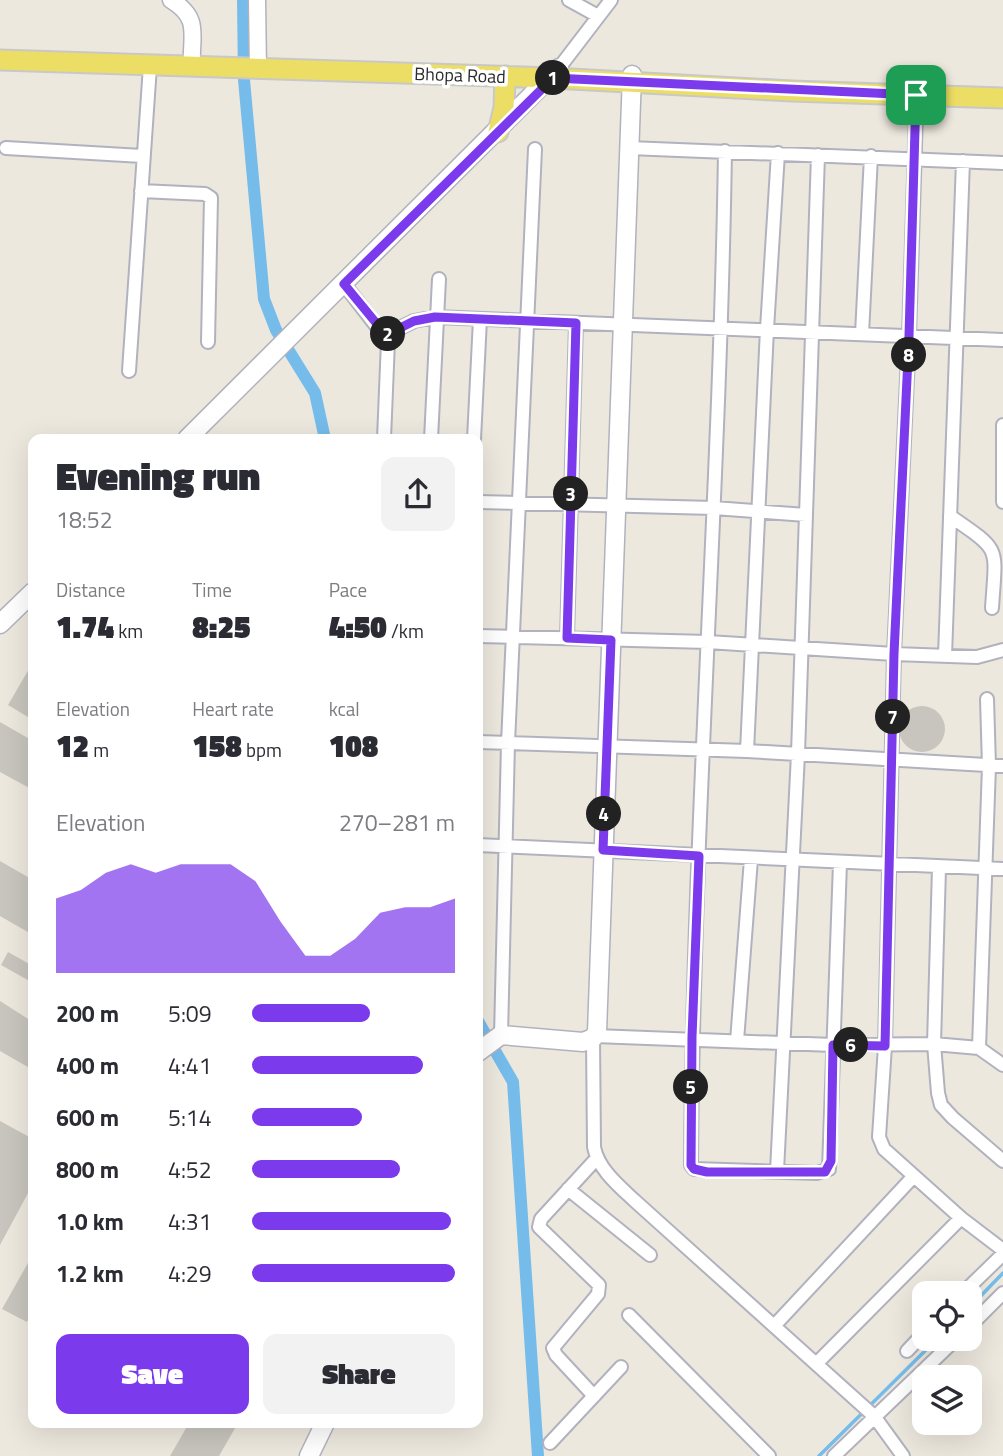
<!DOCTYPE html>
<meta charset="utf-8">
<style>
body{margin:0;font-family:"Titillium Web",sans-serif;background:#f2f2f3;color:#2b2b33;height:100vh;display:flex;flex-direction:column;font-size:26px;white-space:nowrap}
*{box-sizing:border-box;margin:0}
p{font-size:23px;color:#7c7c81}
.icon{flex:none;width:38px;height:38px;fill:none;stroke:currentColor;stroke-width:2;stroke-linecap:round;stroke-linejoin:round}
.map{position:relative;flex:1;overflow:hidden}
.details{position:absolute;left:28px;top:434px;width:455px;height:994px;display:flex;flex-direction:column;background:#fff;border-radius:14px;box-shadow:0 7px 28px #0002}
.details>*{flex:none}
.controls{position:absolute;left:912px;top:1281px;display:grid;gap:14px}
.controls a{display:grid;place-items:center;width:70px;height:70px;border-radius:14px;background:#fff;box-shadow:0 7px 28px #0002;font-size:35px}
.pin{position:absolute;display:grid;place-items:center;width:60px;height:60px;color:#fff;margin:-30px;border-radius:14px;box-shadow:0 4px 10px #0006}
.km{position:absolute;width:35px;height:35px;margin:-18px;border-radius:50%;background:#222;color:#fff;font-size:19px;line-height:35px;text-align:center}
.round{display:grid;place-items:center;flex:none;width:74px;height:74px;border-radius:14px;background:#f2f2f3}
.head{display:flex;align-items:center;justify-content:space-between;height:119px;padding:0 28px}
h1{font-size:38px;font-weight:800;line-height:52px}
.metrics{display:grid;grid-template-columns:repeat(3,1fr);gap:10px;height:119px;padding:7px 28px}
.metrics div{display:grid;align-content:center}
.metrics b{font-size:30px;font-weight:800}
.metrics small{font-size:19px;font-weight:400}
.metrics p{font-size:19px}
.chart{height:196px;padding:14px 28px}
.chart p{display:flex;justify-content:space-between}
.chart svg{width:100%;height:126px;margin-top:7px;fill:#7c3aed;opacity:.7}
.button{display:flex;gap:14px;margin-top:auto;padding:14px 28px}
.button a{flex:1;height:80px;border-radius:14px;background:#7c3aed;color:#fff;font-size:28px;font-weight:800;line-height:80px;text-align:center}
.button a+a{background:#f2f2f3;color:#2b2b33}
ul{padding:0 28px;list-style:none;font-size:23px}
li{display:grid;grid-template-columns:112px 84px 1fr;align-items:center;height:52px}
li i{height:18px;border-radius:9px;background:#7c3aed}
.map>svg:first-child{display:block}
</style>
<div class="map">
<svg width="1003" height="1456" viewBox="0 0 1003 1456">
<rect width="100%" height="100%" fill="#ede8de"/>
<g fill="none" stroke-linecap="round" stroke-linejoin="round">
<path stroke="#75bceb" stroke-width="3.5" d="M970,1307L1003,1273
M819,1456L937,1339"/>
<path stroke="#75bceb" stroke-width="12" d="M243,0L244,80L264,299L276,330L315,393L325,439
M478,1021L513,1082L538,1456"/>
</g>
<path fill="#c8c5be" d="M33,662V720L8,705Z
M899 729a23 23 0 1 1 46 0a23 23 0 1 1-46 0Z
M0,722L33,741V790L0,772Z
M0,861L33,880V935L0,916Z
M8,952L33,966V983L1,965Z
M0,1001L33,1022V1070L0,1051Z
M0,1121L33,1139V1184L0,1245Z
M33,1254V1310L27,1322L2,1309Z
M189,1423H238L219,1456H170Z"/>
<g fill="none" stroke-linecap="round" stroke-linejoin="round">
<g stroke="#b1b2be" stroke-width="16">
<path id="minor" d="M569,0L598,16
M559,68L611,0
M6,148L142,156
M629,148L1003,163
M725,151C720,489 693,827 691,1165L694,1169L817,1173L829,1169L840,863
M141,191L205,194L211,198L208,342
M344,284L388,341L384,439
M862,334L871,156
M386,335L414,321L435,317L1003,340
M129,371L150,66
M1003,425V502
M431,439L439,279
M474,439L480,319
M478,502L714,508L806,515
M950,516C1002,552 996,545 992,608
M478,636L708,642L894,654L909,336L917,83
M567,638L576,323
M945,656L963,161
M478,742L747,751L1003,766
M747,751L767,329L778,153
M478,845L1003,869
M939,868L934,1044L938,1093L941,1105L953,1118L1003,1161
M501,1035L508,743L535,149
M595,1036L833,1045L934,1044L979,1048L1003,1065
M593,1038L594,1147C598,1169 619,1186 635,1201L874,1416L903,1456
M737,1041L751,859
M979,1048L989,766L987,699
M777,1171L798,754L818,155
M568,1189L650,1255
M961,1218L884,1149L879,1137L885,1046L894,654L977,657L1003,650
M963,1293L1003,1254
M629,1315L769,1456
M774,1326L913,1177
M970,1326L1003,1293
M907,1351L924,1333
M816,1364L961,1218L1003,1250
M594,1396L556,1355L553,1348L598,1294L599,1285L539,1227L541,1219L597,1158
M550,1443L621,1367
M834,1456L956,1339"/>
</g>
<g stroke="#b1b2be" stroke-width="19">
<path id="tertiary" d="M171,0C202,19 190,36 192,67
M257,0L258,69"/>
</g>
<g stroke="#b1b2be" stroke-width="21">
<path id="secondary" d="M187,439L559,68
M0,624L33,592
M478,1052L501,1035L583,1042L593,1038L597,1032L632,75
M309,1456L325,1423"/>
</g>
<g stroke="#c8c8c8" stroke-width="23">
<path id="primary" d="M0,60L553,78L792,91L1003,98
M498,132L504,108L505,76"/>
</g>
<use href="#minor" stroke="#fff" stroke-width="12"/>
<use href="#tertiary" stroke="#fff" stroke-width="16"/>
<use href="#secondary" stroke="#fff" stroke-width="18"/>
<use href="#primary" stroke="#ecde64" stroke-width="19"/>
</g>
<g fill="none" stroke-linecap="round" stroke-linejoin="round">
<g stroke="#fff" stroke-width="14">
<path id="route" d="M553,78L916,95L909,336L894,654L885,1046L833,1045L831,1161L825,1172H707L694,1169L691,1165L692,1037L699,856L603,850L611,640L567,638L576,323L435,317L414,321L386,335L344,284Z"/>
</g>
<use href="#route" stroke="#7c3aed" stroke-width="9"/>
</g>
<g text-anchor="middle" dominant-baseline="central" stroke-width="7" stroke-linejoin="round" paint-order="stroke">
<g font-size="18" fill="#2b2b2b" stroke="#fff">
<text transform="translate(460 75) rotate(2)">Bhopa Road</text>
</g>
</g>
</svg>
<div class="controls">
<a><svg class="icon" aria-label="locate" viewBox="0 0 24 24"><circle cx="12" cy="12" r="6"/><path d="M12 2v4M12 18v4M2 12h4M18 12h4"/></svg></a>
<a><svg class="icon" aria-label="layers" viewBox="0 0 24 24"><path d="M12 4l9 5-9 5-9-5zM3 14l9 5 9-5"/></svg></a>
</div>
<div class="pin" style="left:916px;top:95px;background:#1e9e55"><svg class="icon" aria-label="arrive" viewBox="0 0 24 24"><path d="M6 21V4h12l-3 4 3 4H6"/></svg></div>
<b class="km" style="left:553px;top:78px">1</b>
<b class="km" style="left:388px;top:334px">2</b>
<b class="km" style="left:571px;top:494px">3</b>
<b class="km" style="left:604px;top:814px">4</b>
<b class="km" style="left:691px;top:1087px">5</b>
<b class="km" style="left:851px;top:1045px">6</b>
<b class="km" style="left:893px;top:717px">7</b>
<b class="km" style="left:909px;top:355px">8</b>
<section class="details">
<div class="head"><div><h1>Evening run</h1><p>18:52</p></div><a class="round"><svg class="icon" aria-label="share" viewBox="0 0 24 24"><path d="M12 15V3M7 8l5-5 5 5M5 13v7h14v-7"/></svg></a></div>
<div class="metrics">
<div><p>Distance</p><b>1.74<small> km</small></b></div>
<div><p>Time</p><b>8:25</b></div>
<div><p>Pace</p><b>4:50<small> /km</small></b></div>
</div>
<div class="metrics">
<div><p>Elevation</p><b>12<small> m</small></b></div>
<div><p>Heart rate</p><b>158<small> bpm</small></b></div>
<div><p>kcal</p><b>108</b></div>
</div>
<div class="chart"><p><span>Elevation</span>270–281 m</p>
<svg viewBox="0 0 160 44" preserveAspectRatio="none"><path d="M0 44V18L10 15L20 9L30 6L40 9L50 6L60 6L70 6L80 12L90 26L100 38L110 38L120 32L130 23L140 21L150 21L160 18V44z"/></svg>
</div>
<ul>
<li><b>200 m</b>5:09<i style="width:58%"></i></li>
<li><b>400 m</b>4:41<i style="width:84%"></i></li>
<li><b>600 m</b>5:14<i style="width:54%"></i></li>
<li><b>800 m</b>4:52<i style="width:73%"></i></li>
<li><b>1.0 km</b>4:31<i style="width:98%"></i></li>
<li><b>1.2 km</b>4:29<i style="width:100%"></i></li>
</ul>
<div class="button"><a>Save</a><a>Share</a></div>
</section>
</div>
